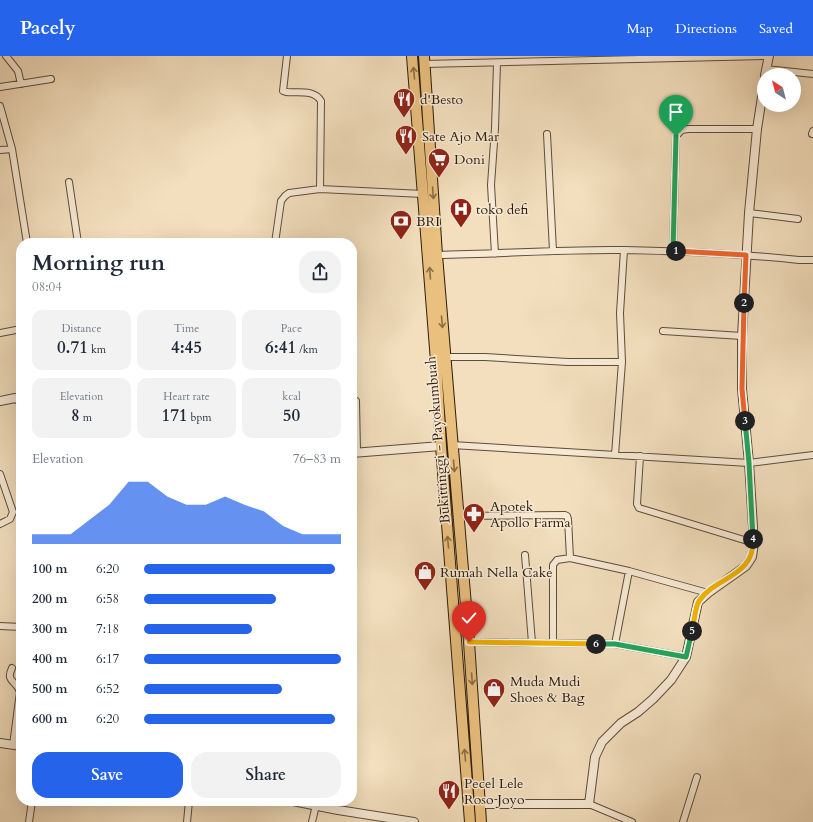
<!DOCTYPE html>
<meta charset="utf-8">
<style>
body{margin:0;font-family:Cardo,serif;background:#f2f2f3;color:#1f2937;height:100vh;display:flex;flex-direction:column;font-size:15px;white-space:nowrap}
*{box-sizing:border-box;margin:0}
p{font-size:13px;color:#747a83}
.icon{flex:none;width:22px;height:22px;fill:none;stroke:currentColor;stroke-width:2;stroke-linecap:round;stroke-linejoin:round}
.map{position:relative;flex:1;overflow:hidden}
.drawer{position:absolute;left:16px;top:182px;width:341px;height:568px;display:flex;flex-direction:column;background:#fff;border-radius:16px;box-shadow:0 4px 16px #0002}
.drawer>*{flex:none}
.needle{width:26px;rotate:324deg}
.buttons{position:absolute;left:757px;top:12px;display:grid;gap:8px}
.buttons a{display:grid;place-items:center;width:44px;height:44px;border-radius:50%;background:#fff;box-shadow:0 4px 16px #0002;font-size:20px}
.pin{position:absolute;display:grid;place-items:center;width:34px;height:34px;color:#fff;margin:-41px -17px;border-radius:50% 50% 50% 0;rotate:-45deg;box-shadow:0 0 4px #0007}
.pin .icon{rotate:45deg}
.km{position:absolute;width:20px;height:20px;margin:-10px;border-radius:50%;background:#222;color:#fff;font-size:11px;line-height:20px;text-align:center}
.round{display:grid;place-items:center;flex:none;width:42px;height:42px;border-radius:16px;background:#f2f2f3}
.summary{display:flex;align-items:center;justify-content:space-between;height:68px;padding:0 16px}
h1{font-size:22px;font-weight:600;line-height:30px}
.figures{display:grid;grid-template-columns:repeat(3,1fr);gap:6px;height:68px;padding:4px 16px}
.figures div{display:grid;align-content:center;border-radius:10px;background:#f2f2f3;text-align:center}
.figures b{font-size:17px;font-weight:600}
.figures small{font-size:11px;font-weight:400}
.figures p{font-size:11px}
.chart{height:112px;padding:8px 16px}
.chart p{display:flex;justify-content:space-between}
.chart svg{width:100%;height:72px;margin-top:4px;fill:#2563eb;opacity:.7}
.button{display:flex;gap:8px;margin-top:auto;padding:8px 16px}
.button a{flex:1;height:46px;border-radius:16px;background:#2563eb;color:#fff;font-size:16px;font-weight:600;line-height:46px;text-align:center}
.button a+a{background:#f2f2f3;color:#1f2937}
ul{padding:0 16px;list-style:none;font-size:13px}
li{display:grid;grid-template-columns:64px 48px 1fr;align-items:center;height:30px}
li i{height:10px;border-radius:5px;background:#2563eb}
header{display:flex;align-items:center;gap:24px;box-sizing:border-box;height:56px;padding:0 20px;background:#2563eb;color:#fff}
header strong{font-size:19px}
nav{display:flex;gap:22px;margin-inline-start:auto;font-size:14px}
.map>svg:first-child{display:block}
</style>
<header>
<strong>Pacely</strong>
<nav><a>Map</a><a>Directions</a><a>Saved</a></nav>
</header>
<div class="map">
<svg width="813" height="766" viewBox="0 0 813 766">
<rect width="100%" height="100%" fill="#f3dfbe"/>
<filter id="stains"><feTurbulence type="fractalNoise" baseFrequency=".005" numOctaves="4"/><feColorMatrix values="0 0 0 0 .2 0 0 0 0 .09 0 0 0 0 .02 0 0 0 .5 -.17"/></filter>
<radialGradient id="worn" r=".72"><stop offset=".6" stop-color="#630" stop-opacity="0"/><stop offset="1" stop-color="#630" stop-opacity=".3"/></radialGradient>
<g fill="none" stroke-linecap="round" stroke-linejoin="round">
<g stroke="#5e4d38" stroke-width="8">
<path id="minor" d="M6,0L18,15L21,28
M287,0L283,35L286,36C298,37 314,33 321,45L320,133
M424,8L769,0
M766,13L813,18
M0,31L51,23
M0,50L12,93
M547,78L553,195
M812,78L813,75
M0,94L12,93L27,187
M69,126L78,187
M749,157L798,163
M275,187L281,145L285,140L289,137L320,133L423,138
M673,195L676,80L682,74L688,73H757
M495,198L491,129L495,72L497,7
M437,199C500,198 563,193 625,194C683,195 741,198 799,204H813
M663,275L742,280
M0,277L21,273
M445,301H485L568,306H622
M356,345L357,396
M452,389L749,407L813,399
M615,399L622,306L620,257L624,194
M640,400L637,448L639,452L754,487
M0,418L13,456L10,463L0,468
M459,460L565,459L567,460L568,463L570,502L629,515L708,537
M525,499L532,587
M0,570L21,571
M469,586L615,588L686,601
M553,587V509L557,504L570,502
M615,588L629,515
M12,612C5,627 17,624 20,636L13,689
M589,748L632,766
M29,766L32,745
M187,766L189,745
M312,766L316,749
M683,766L697,721"/>
</g>
<g stroke="#5e4d38" stroke-width="10">
<path id="tertiary" d="M765,19L769,0
M0,345L15,342L21,345
M352,397L441,390
M0,687L21,690
M293,745L338,754L414,766
M481,748H589L595,701L602,686L621,667L638,656L653,643L671,624L686,601L698,546L708,537L746,510L752,501L754,487L749,407L742,333V280L749,157L757,73L764,28"/>
</g>
<g stroke="#2d1c0b" stroke-width="12">
<path id="trunk" d="M412,0L436,305L441,390L470,766
M424,0L437,199L469,586L481,766"/>
</g>
<use href="#minor" stroke="#f7ead5" stroke-width="6"/>
<use href="#tertiary" stroke="#f7ead5" stroke-width="8"/>
<use href="#trunk" stroke="#eac07f" stroke-width="10"/>
</g>
<defs><path id="oneway-shaft" d="M-6 0H5M1.5-3L5.5 0L1.5 3" fill="none" stroke-width="1.6" stroke-linecap="round" stroke-linejoin="round"/></defs>
<g stroke="#8c6e45">
<use href="#oneway-shaft" transform="translate(414 17) rotate(-95)"/>
<use href="#oneway-shaft" transform="translate(433 137) rotate(86)"/>
<use href="#oneway-shaft" transform="translate(430 217) rotate(-94)"/>
<use href="#oneway-shaft" transform="translate(442 266) rotate(85)"/>
<use href="#oneway-shaft" transform="translate(454 410) rotate(85)"/>
<use href="#oneway-shaft" transform="translate(448 486) rotate(-95)"/>
<use href="#oneway-shaft" transform="translate(472 623) rotate(86)"/>
<use href="#oneway-shaft" transform="translate(465 699) rotate(-95)"/>
</g>
<g fill="none" stroke-linecap="round" stroke-linejoin="round">
<g stroke="#fff" stroke-width="8">
<path id="split-1" d="M676,80L673,195H676"/>
</g>
<g stroke="#fff" stroke-width="8">
<path id="split-2" d="M676,195L746,199L744,247"/>
</g>
<g stroke="#fff" stroke-width="8">
<path id="split-3" d="M744,247L742,333L745,365"/>
</g>
<g stroke="#fff" stroke-width="8">
<path id="split-4" d="M745,365L749,407L753,483"/>
</g>
<g stroke="#fff" stroke-width="8">
<path id="split-5" d="M692,575C694,568 695,551 699,545C716,520 755,521 753,483"/>
</g>
<g stroke="#fff" stroke-width="8">
<path id="split-6" d="M596,588H615L686,601L692,575"/>
</g>
<g stroke="#fff" stroke-width="8">
<path id="split-7" d="M469,586L596,588"/>
</g>
<use href="#split-1" stroke="#22a559" stroke-width="5"/>
<use href="#split-2" stroke="#f0652b" stroke-width="5"/>
<use href="#split-3" stroke="#f0652b" stroke-width="5"/>
<use href="#split-4" stroke="#22a559" stroke-width="5"/>
<use href="#split-5" stroke="#f5b400" stroke-width="5"/>
<use href="#split-6" stroke="#22a559" stroke-width="5"/>
<use href="#split-7" stroke="#f5b400" stroke-width="5"/>
</g>
<defs>
<g id="restaurant-pin" transform="scale(1.15)"><path d="M0 17L-7.5 6A9.5 9.5 0 1 1 7.5 6Z" fill="#8f2418" stroke="#f7ead5"/><path d="M-5-6h1v4h1v-4h1v4h1v-4h1v5L-1.5 .5V6h-2V.5L-5-1ZM5-6V6H3V1.5H1.5Q1.5-4 5-6Z" fill="#fff"/></g>
<g id="supermarket-pin" transform="scale(1.15)"><path d="M0 17L-7.5 6A9.5 9.5 0 1 1 7.5 6Z" fill="#8f2418" stroke="#f7ead5"/><path d="M-6-5.5h2.5l.6 2H6L4.5 2H-2.5L-4.4-4H-6ZM-1.5 3.2a1.3 1.3 0 1 0 .1 0ZM3 3.2a1.3 1.3 0 1 0 .1 0Z" fill="#fff"/></g>
<g id="hospital-pin" transform="scale(1.15)"><path d="M0 17L-7.5 6A9.5 9.5 0 1 1 7.5 6Z" fill="#8f2418" stroke="#f7ead5"/><path d="M-5-5h3v3.5h4V-5h3V5h-3V1.5h-4V5h-3Z" fill="#fff"/></g>
<g id="bank-pin" transform="scale(1.15)"><path d="M0 17L-7.5 6A9.5 9.5 0 1 1 7.5 6Z" fill="#8f2418" stroke="#f7ead5"/><path d="M-6-4H6V4H-6ZM0-2.3a2.3 2.3 0 1 0 0 4.6a2.3 2.3 0 1 0 0-4.6Z" fill="#fff"/></g>
<g id="pharmacy-pin" transform="scale(1.15)"><path d="M0 17L-7.5 6A9.5 9.5 0 1 1 7.5 6Z" fill="#8f2418" stroke="#f7ead5"/><path d="M-2-6h4v4h4v4h-4v4h-4v-4h-4v-4h4Z" fill="#fff"/></g>
<g id="shop-pin" transform="scale(1.15)"><path d="M0 17L-7.5 6A9.5 9.5 0 1 1 7.5 6Z" fill="#8f2418" stroke="#f7ead5"/><path d="M-5-2.5h2.3a2.7 3.5 0 0 1 5.4 0H5L5.5 6h-11ZM-1.5-2.5h3a1.5 2.3 0 0 0-3 0Z" fill="#fff"/></g>
</defs>
<g fill-rule="evenodd">
<use href="#restaurant-pin" x="404" y="43"/>
<use href="#restaurant-pin" x="406" y="80"/>
<use href="#supermarket-pin" x="439" y="103"/>
<use href="#hospital-pin" x="461" y="153"/>
<use href="#bank-pin" x="401" y="165"/>
<use href="#pharmacy-pin" x="474" y="458"/>
<use href="#shop-pin" x="425" y="516"/>
<use href="#shop-pin" x="494" y="633"/>
<use href="#restaurant-pin" x="449" y="735"/>
</g>
<g text-anchor="middle" dominant-baseline="central" stroke-width="3" stroke-linejoin="round" paint-order="stroke">
<g font-size="14" fill="#2d1c0b" stroke="#f7ead5" text-anchor="start">
<text x="420" y="43">d'Besto</text>
<text x="422" y="80">Sate Ajo Mar</text>
<text x="454" y="103">Doni</text>
<text x="476" y="153">toko defi</text>
<text x="416" y="165">BRI</text>
<text x="490" y="450">Apotek<tspan x="490" dy="16">Apollo Farma</tspan></text>
<text x="440" y="516">Rumah Nella Cake</text>
<text x="510" y="625">Muda Mudi<tspan x="510" dy="16">Shoes &amp; Bag</tspan></text>
<text x="464" y="727">Pecel Lele<tspan x="464" dy="16">Roso Joyo</tspan></text>
</g>
<g font-size="14" fill="#2d1c0b" stroke="#f7ead5">
<text transform="translate(438 384) rotate(-95)">Bukittinggi - Payokumbuah</text>
</g>
</g>
<rect width="100%" height="100%" filter="url(#stains)"/>
<rect width="100%" height="100%" fill="url(#worn)"/>
</svg>
<div class="buttons">
<a><svg class="needle" viewBox="-14 -14 28 28"><path d="M0-13l5 13h-10z" fill="#e53935"/><path d="M0 13l5-13h-10z" fill="#747a83"/></svg></a>
</div>
<div class="pin" style="left:676px;top:80px;background:#1e9e55"><svg class="icon" aria-label="arrive" viewBox="0 0 24 24"><path d="M6 21V4h12l-3 4 3 4H6"/></svg></div>
<div class="pin" style="left:469px;top:586px;background:#d93025"><svg class="icon" aria-label="check" viewBox="0 0 24 24"><path d="M5 12l5 5 9-10"/></svg></div>
<b class="km" style="left:676px;top:195px">1</b>
<b class="km" style="left:744px;top:247px">2</b>
<b class="km" style="left:745px;top:365px">3</b>
<b class="km" style="left:753px;top:483px">4</b>
<b class="km" style="left:692px;top:575px">5</b>
<b class="km" style="left:596px;top:588px">6</b>
<section class="drawer">
<div class="summary"><div><h1>Morning run</h1><p>08:04</p></div><a class="round"><svg class="icon" aria-label="share" viewBox="0 0 24 24"><path d="M12 15V3M7 8l5-5 5 5M5 13v7h14v-7"/></svg></a></div>
<div class="figures">
<div><p>Distance</p><b>0.71<small> km</small></b></div>
<div><p>Time</p><b>4:45</b></div>
<div><p>Pace</p><b>6:41<small> /km</small></b></div>
</div>
<div class="figures">
<div><p>Elevation</p><b>8<small> m</small></b></div>
<div><p>Heart rate</p><b>171<small> bpm</small></b></div>
<div><p>kcal</p><b>50</b></div>
</div>
<div class="chart"><p><span>Elevation</span>76–83 m</p>
<svg viewBox="0 0 160 44" preserveAspectRatio="none"><path d="M0 44V38L10 38L20 38L30 29L40 20L50 6L60 6L70 15L80 20L90 20L100 15L110 20L120 24L130 33L140 38L150 38L160 38V44z"/></svg>
</div>
<ul>
<li><b>100 m</b>6:20<i style="width:97%"></i></li>
<li><b>200 m</b>6:58<i style="width:67%"></i></li>
<li><b>300 m</b>7:18<i style="width:55%"></i></li>
<li><b>400 m</b>6:17<i style="width:100%"></i></li>
<li><b>500 m</b>6:52<i style="width:70%"></i></li>
<li><b>600 m</b>6:20<i style="width:97%"></i></li>
</ul>
<div class="button"><a>Save</a><a>Share</a></div>
</section>
</div>
